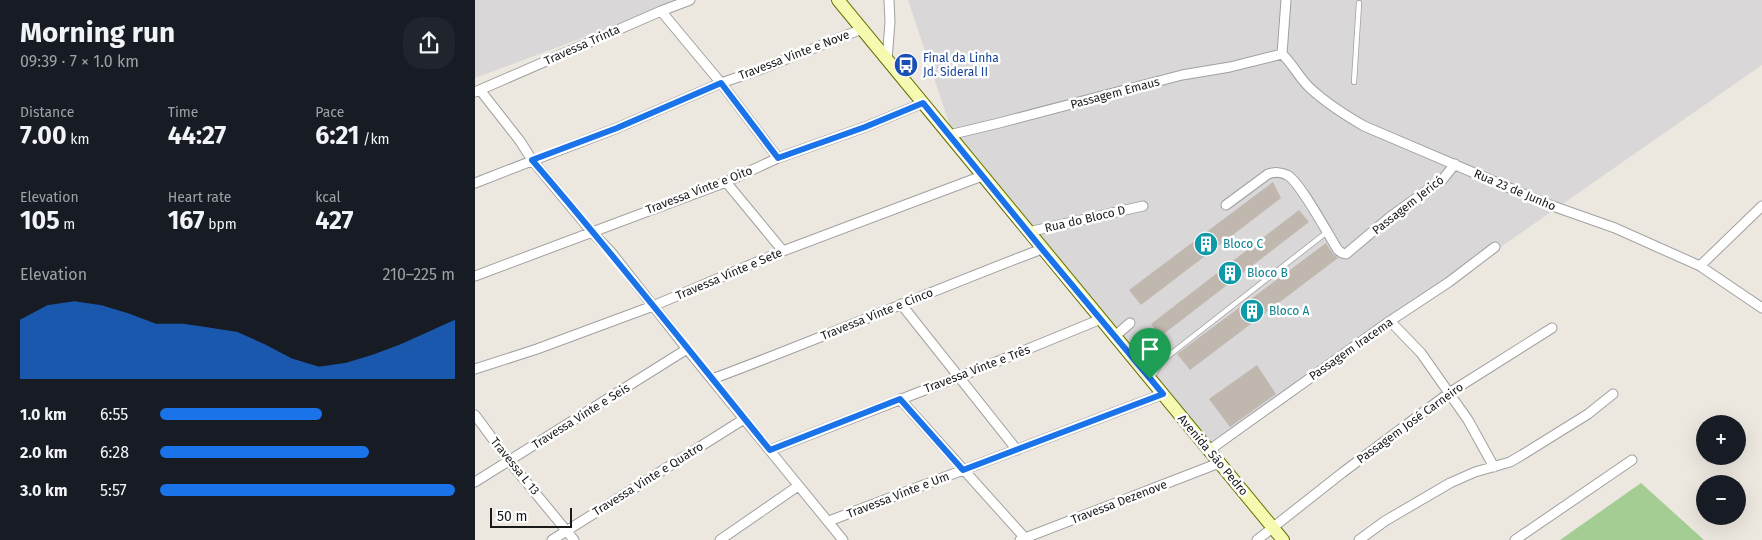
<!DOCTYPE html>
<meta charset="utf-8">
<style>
body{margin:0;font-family:"Fira Sans",sans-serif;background:#20242c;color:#f1f3f6;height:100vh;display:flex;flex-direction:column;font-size:19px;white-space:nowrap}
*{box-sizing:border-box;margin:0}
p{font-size:16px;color:#9ea1a6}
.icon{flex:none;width:28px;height:28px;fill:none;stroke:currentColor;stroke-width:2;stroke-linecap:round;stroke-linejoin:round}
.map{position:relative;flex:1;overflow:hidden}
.details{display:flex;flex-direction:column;background:#171b24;width:475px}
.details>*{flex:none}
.controls{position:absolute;left:1221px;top:415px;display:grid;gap:10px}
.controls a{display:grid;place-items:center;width:50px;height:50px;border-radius:50%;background:#171b24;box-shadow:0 5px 20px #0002;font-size:25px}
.scale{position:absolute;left:15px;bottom:12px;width:82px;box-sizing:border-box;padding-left:5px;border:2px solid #1a1a1a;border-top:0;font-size:14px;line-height:18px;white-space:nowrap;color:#1a1a1a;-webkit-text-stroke:4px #fff;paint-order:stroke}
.pin{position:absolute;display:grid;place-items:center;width:42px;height:42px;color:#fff;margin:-51px -21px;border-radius:50% 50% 50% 0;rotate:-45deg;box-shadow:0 0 5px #0007}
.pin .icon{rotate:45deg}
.round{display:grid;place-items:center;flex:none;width:52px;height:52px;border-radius:20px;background:#20242c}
.headline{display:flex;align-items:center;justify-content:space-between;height:85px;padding:0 20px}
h1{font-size:28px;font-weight:700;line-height:38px}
.metrics{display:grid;grid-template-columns:repeat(3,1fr);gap:8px;height:85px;padding:5px 20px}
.metrics div{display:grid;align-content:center}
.metrics b{font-size:25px;font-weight:700}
.metrics small{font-size:14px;font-weight:400}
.metrics p{font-size:14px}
.chart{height:140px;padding:10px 20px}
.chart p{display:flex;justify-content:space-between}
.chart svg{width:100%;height:90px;margin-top:5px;fill:#1a73e8;opacity:.7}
ul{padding:0 20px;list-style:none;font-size:16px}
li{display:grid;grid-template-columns:80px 60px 1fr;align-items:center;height:38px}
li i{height:12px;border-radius:6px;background:#1a73e8}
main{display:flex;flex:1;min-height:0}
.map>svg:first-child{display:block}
</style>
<main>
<section class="details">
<div class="headline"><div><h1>Morning run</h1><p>09:39 · 7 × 1.0 km</p></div><a class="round"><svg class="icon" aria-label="share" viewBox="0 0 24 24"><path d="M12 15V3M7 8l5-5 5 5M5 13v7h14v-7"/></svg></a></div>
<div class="metrics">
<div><p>Distance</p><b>7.00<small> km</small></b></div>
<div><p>Time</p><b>44:27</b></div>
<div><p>Pace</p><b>6:21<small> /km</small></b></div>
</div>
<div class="metrics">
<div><p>Elevation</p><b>105<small> m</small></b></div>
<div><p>Heart rate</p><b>167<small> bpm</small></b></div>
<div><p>kcal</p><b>427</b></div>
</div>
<div class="chart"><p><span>Elevation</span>210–225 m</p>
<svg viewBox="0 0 160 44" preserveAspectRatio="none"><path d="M0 44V15L10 8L20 6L30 8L40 12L50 17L60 17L70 19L80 21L90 27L100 34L110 38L120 36L130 32L140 27L150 21L160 15V44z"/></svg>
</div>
<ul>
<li><b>1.0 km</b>6:55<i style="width:55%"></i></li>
<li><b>2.0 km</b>6:28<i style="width:71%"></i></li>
<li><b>3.0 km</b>5:57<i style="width:100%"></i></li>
</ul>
</section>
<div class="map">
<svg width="1287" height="540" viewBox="0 0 1287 540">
<rect width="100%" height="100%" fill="#ede8df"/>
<path fill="#d9d7d7" d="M0,0H208L0,78Z
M433,0H1287V65L733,451L478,135Z"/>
<path fill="#a4cd93" d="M1166,483L1229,540H1085Z"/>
<path fill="#c0b7af" d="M798,182L806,198L666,305L654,290Z
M824,210L834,222L686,336L676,324Z
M851,243L858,254L863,258L715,370L702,354Z
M782,365L801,394L755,427L734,399Z"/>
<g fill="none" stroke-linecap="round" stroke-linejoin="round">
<g stroke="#a1a1a1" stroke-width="6">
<path id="lane" d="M879,82L884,3
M677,377L688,360L852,232"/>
</g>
<g stroke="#a1a1a1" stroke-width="11">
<path id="street" d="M186,11L246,83L303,158
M807,54C818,64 824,78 835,88C851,103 870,115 889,126L1072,204L1140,228L1225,266L1287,308
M807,54L811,0
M412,60L415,22L414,0
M5,90L45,141L57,160L116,231L136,252L212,349L368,540
M0,92L186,11L215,0
M474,135L524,123L707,75L755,67L807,54
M251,182L308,251
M0,183L142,128L246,83L284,70L387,29
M751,205L793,174C799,172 807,172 812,175C824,180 854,236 863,250L867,253L871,254L915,217L968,179L980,164
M553,232L668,206
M1225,266L1287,206
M0,276L251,182L303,158L390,127L448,103
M426,304L542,450
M915,321L946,353L993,420L1019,467
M639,337L655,323
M0,369L62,349L178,306L308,251L507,176
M237,379C348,338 456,291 567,249
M425,399L550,538
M0,415L34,461L99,540
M295,450L504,369L626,319
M733,451L915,321L974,282L1020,247
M0,482L212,349
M354,521L688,394
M77,540L269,419
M245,540L323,486
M545,540L744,463
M782,540L867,473L974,393L1077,328
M884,540L910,521L975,483L1000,472L1035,462L1047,455L1113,414L1138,394
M1040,540L1157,460"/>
</g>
<g stroke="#647003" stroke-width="14">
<path id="secondary" d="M363,0L808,540"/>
</g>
<use href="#lane" stroke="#fff" stroke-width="4.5"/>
<use href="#street" stroke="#fff" stroke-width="9"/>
<use href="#secondary" stroke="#f6fab0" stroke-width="12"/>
</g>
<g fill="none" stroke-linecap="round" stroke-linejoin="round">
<g stroke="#fff" stroke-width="10">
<path id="route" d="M246,83L303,158L390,127L448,103L567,249L688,394L488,470L425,399L295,450C216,353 139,255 57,160L142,128Z"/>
</g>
<use href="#route" stroke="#1a73e8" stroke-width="6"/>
</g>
<defs>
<g id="bus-disc" transform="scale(1.25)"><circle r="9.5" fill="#1a4fb4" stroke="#fff"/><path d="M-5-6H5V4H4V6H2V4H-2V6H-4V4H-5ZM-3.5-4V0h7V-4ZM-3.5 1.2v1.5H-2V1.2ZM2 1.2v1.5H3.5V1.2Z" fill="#fff"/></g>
<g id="building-disc" transform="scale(1.25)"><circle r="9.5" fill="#0f9aa8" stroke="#fff"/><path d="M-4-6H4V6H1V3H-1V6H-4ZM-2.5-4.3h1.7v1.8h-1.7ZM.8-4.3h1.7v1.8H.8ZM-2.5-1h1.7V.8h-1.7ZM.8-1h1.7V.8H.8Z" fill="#fff"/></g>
</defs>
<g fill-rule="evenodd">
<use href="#bus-disc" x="431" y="65"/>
<use href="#building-disc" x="731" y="244"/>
<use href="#building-disc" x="755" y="273"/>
<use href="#building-disc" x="777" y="311"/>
</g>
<g text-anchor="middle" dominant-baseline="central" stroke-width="5" stroke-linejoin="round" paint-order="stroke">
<g font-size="12" fill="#1a1a1a" stroke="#fff">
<text transform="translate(107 45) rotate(-24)">Travessa Trinta</text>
<text transform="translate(319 55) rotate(-21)">Travessa Vinte e Nove</text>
<text transform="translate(640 93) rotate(-15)">Passagem Emaus</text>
<text transform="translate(224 190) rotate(-21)">Travessa Vinte e Oito</text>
<text transform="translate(1040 190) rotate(23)">Rua 23 de Junho</text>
<text transform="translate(933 205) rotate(-38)">Passagem Jericó</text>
<text transform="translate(610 219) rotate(-13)">Rua do Bloco D</text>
<text transform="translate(254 274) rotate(-23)">Travessa Vinte e Sete</text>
<text transform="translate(402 314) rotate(-22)">Travessa Vinte e Cinco</text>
<text transform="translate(876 349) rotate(-35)">Passagem Iracema</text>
<text transform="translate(502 369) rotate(-21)">Travessa Vinte e Três</text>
<text transform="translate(106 416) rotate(-32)">Travessa Vinte e Seis</text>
<text transform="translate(935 423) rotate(-36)">Passagem José Carneiro</text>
<text transform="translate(738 455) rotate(50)">Avenida São Pedro</text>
<text transform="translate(40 466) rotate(51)">Travessa L 13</text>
<text transform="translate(173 479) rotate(-32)">Travessa Vinte e Quatro</text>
<text transform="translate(423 495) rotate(-21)">Travessa Vinte e Um</text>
<text transform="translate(644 502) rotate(-21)">Travessa Dezenove</text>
</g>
<g font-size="12" fill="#164399" stroke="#fff" text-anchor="start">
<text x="448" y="58">Final da Linha<tspan x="448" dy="14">Jd. Sideral II</tspan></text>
</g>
<g font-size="12" fill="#0d838f" stroke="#fff" text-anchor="start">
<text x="748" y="244">Bloco C</text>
<text x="772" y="273">Bloco B</text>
<text x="794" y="311">Bloco A</text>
</g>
</g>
</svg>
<div class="controls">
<a>+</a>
<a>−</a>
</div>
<div class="scale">50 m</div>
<div class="pin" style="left:675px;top:379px;background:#1e9e55"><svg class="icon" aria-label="arrive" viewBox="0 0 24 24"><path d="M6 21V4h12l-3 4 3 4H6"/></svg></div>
</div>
</main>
